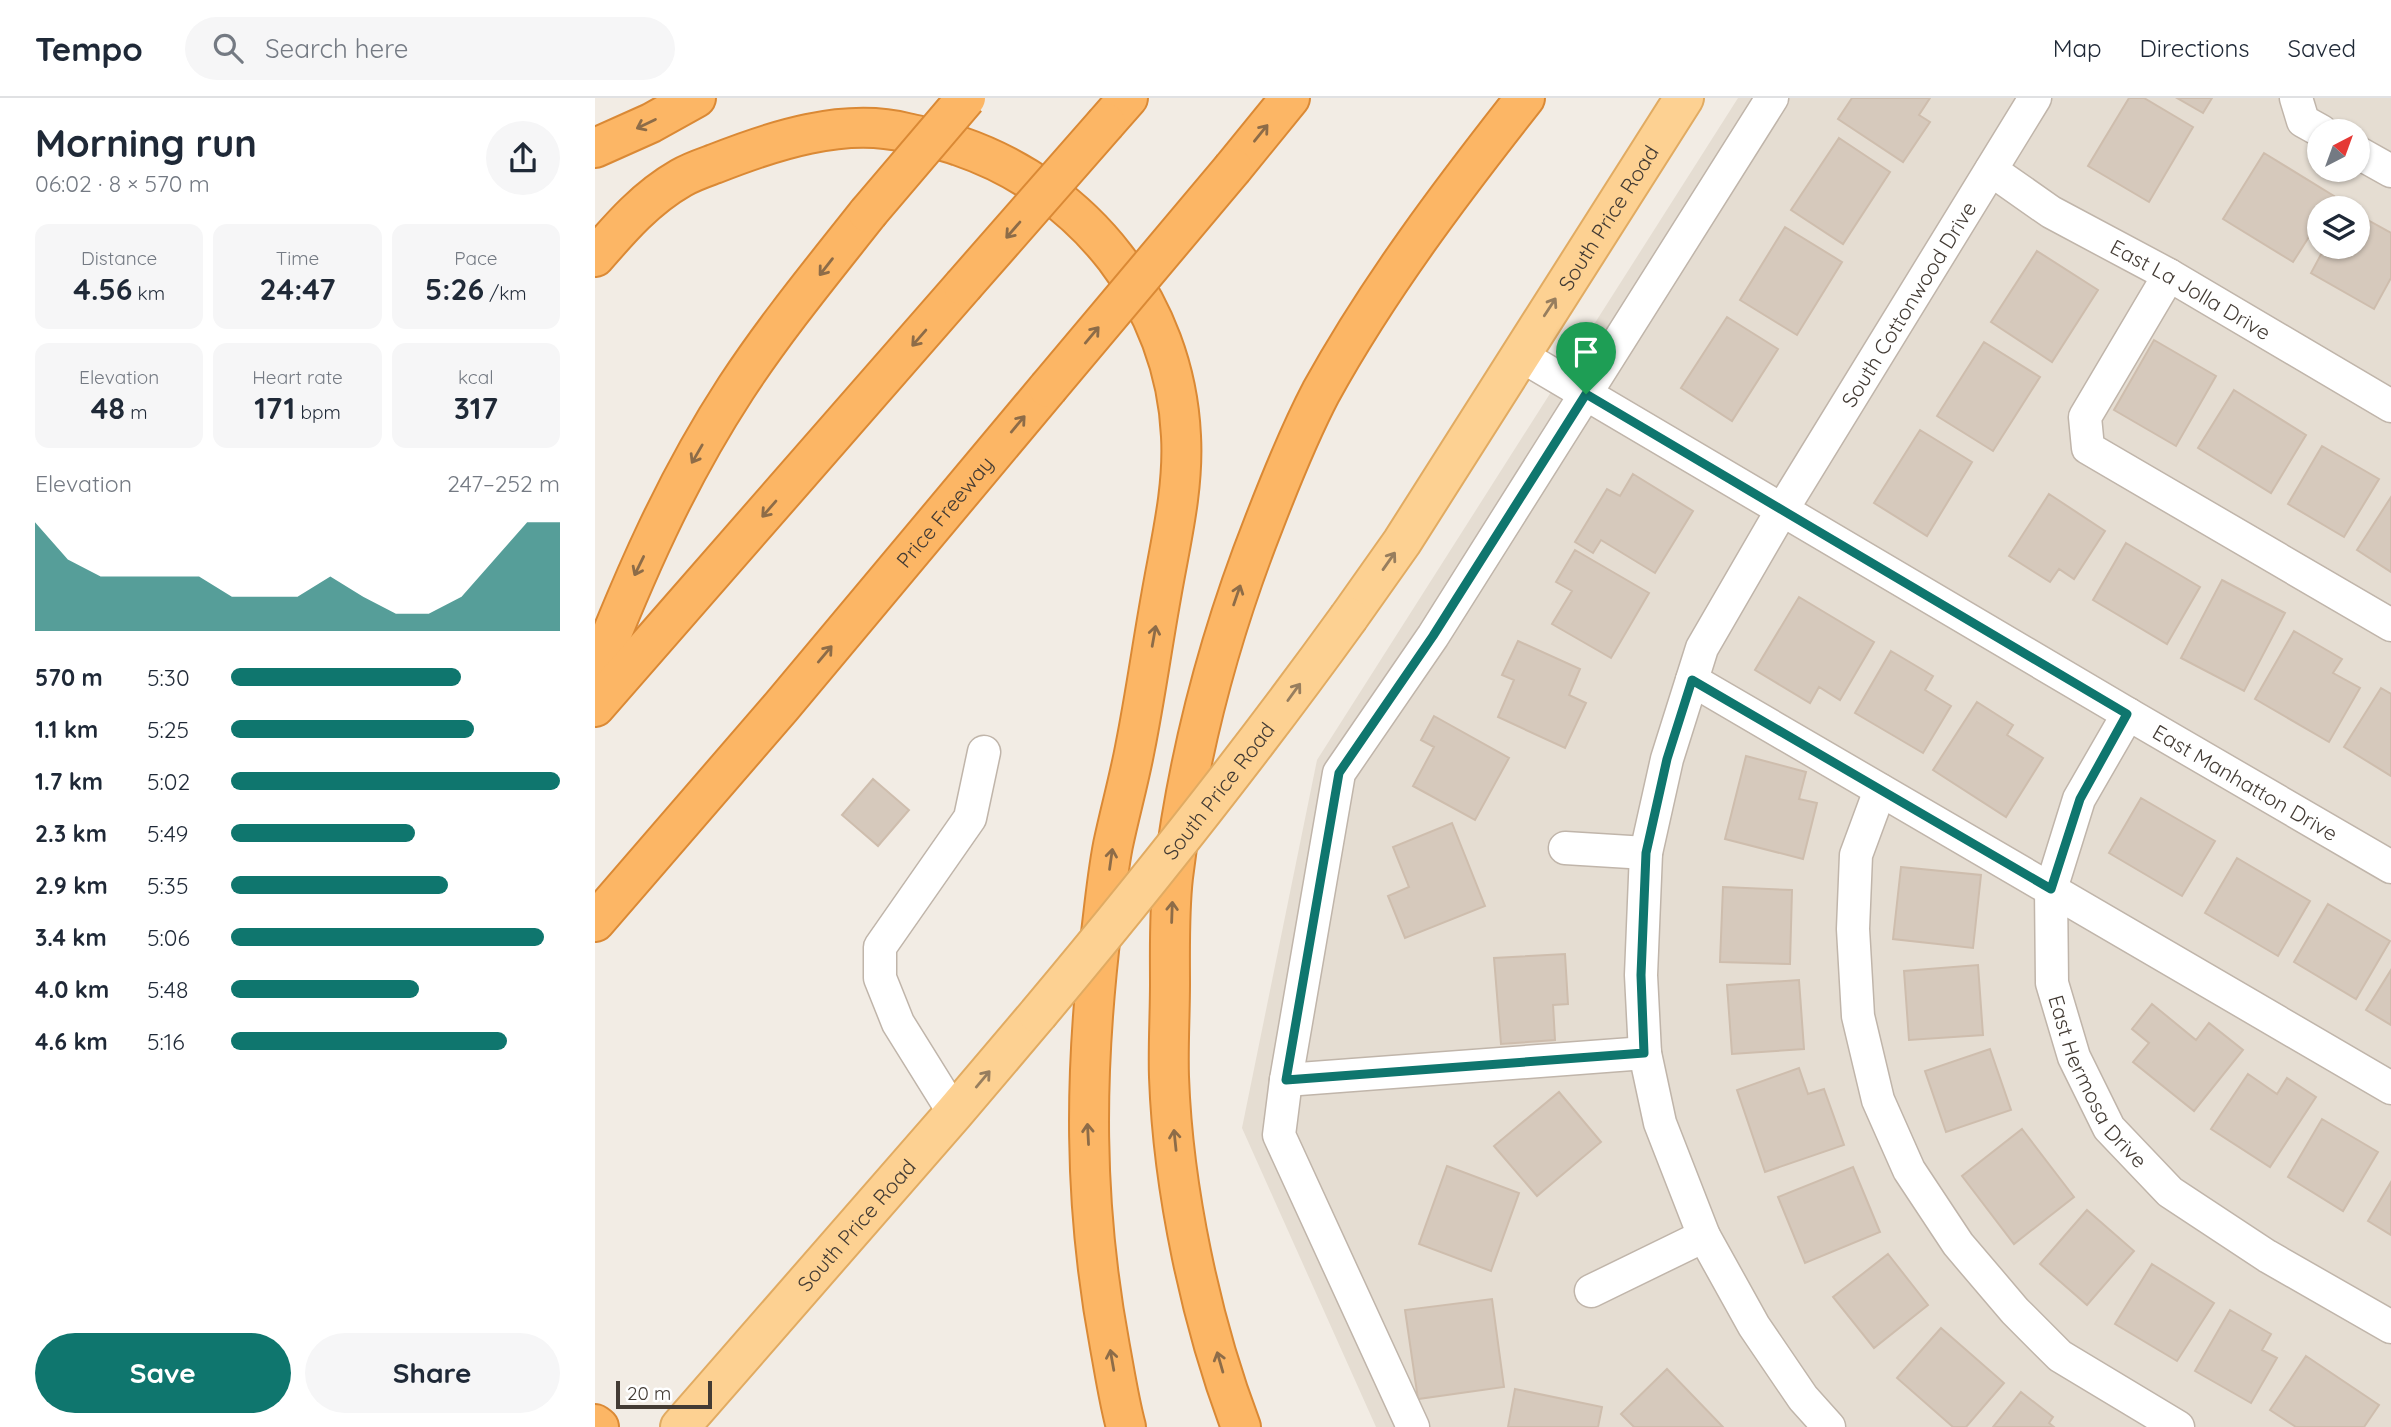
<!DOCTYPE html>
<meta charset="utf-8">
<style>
body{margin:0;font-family:Quicksand,sans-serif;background:#f6f6f7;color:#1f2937;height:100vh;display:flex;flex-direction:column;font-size:26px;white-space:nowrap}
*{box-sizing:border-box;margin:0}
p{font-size:23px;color:#747a83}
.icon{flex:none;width:38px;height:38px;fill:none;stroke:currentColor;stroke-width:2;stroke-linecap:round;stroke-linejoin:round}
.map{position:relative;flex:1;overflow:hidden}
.details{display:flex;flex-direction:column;background:#fff;width:595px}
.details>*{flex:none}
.needle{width:46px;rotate:41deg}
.fabs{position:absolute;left:1712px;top:21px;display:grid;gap:14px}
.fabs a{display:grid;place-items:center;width:63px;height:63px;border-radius:50%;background:#fff;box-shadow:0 2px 5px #0004;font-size:35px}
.scale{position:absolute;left:21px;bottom:18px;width:96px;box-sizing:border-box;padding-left:7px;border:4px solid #433b34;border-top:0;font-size:19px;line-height:24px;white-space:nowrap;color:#433b34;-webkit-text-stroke:5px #fff;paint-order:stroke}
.pin{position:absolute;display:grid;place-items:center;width:60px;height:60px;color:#fff;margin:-72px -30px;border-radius:50% 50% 50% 0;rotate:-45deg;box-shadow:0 0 7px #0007}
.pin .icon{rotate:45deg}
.round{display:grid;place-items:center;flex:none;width:74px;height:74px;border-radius:37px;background:#f6f6f7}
.head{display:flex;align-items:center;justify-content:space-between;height:119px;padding:0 35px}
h1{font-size:38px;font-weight:800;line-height:52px}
.metrics{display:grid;grid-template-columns:repeat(3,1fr);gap:10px;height:119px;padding:7px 35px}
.metrics div{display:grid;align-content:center;border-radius:14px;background:#f6f6f7;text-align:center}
.metrics b{font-size:30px;font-weight:800}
.metrics small{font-size:19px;font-weight:400}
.metrics p{font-size:19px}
.chart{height:196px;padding:14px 35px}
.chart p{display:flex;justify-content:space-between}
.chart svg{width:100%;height:126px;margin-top:7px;fill:#0f766e;opacity:.7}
.primary-button{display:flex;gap:14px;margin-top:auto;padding:14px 35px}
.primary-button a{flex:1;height:80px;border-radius:42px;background:#0f766e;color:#fff;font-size:28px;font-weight:800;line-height:80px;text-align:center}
.primary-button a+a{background:#f6f6f7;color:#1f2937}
ul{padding:0 35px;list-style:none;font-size:23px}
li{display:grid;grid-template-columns:112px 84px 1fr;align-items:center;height:52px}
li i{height:18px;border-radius:9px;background:#0f766e}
header{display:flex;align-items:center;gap:42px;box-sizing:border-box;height:98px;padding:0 35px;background:#fff;border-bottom:2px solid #e0e1e3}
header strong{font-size:33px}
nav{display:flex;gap:38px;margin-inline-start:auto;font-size:24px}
.search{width:490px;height:63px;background:#f6f6f7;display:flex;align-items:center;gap:18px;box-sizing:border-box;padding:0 24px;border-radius:38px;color:#747a83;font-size:26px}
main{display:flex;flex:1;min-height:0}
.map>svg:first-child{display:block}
</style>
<header>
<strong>Tempo</strong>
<div class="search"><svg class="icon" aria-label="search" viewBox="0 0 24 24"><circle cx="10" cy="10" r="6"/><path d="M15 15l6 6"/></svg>Search here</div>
<nav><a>Map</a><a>Directions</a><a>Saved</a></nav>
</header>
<main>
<section class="details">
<div class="head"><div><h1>Morning run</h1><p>06:02 · 8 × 570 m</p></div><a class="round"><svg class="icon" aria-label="share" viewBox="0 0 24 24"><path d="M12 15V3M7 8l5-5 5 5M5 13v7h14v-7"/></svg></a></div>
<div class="metrics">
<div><p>Distance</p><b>4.56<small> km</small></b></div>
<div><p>Time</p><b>24:47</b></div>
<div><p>Pace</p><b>5:26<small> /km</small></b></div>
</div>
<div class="metrics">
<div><p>Elevation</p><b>48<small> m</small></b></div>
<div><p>Heart rate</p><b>171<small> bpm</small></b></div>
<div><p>kcal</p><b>317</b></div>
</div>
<div class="chart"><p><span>Elevation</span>247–252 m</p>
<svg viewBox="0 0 160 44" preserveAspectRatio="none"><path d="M0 44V6L10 19L20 25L30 25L40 25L50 25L60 32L70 32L80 32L90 25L100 32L110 38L120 38L130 32L140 19L150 6L160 6V44z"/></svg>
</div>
<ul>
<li><b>570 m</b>5:30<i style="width:70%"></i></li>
<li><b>1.1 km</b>5:25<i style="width:74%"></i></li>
<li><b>1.7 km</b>5:02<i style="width:100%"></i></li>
<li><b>2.3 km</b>5:49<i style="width:56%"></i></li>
<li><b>2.9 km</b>5:35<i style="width:66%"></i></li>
<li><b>3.4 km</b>5:06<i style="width:95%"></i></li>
<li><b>4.0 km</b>5:48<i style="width:57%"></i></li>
<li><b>4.6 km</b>5:16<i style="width:84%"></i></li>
</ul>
<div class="primary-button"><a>Save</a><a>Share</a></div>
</section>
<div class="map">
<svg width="1796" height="1329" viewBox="0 0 1796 1329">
<rect width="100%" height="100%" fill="#f2ece4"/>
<path fill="#e5ddd2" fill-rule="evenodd" d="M1143,0H1796V1329H781L647,1030L722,662ZM1724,33H1762V72H1724ZM1724,110H1762V149H1724Z"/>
<path fill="#d6c9bc" stroke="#cebdad" stroke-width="2" d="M1257,0H1335L1324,17L1335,24L1308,64L1243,21Z
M1534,0H1549L1598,29L1554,104L1493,68Z
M1582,0H1617L1608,15Z
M1244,40L1295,74L1248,146L1196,112Z
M1669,55L1739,98L1731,110H1724V123L1698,164L1628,121Z
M1762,116L1796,135V180L1779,211L1716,175L1730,149H1762Z
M1190,129L1247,164L1202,237L1145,202Z
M1442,153L1503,192L1457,264L1396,224Z
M1132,219L1183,251L1137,323L1086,290Z
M1559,242L1621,278L1581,348L1519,312Z
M1389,244L1445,279L1398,353L1342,318Z
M1639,292L1711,337L1676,395L1603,350Z
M1325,332L1377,364L1332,438L1279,405Z
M1727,348L1784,381L1749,439L1693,406Z
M1038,376L1098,413L1060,475L1006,442L998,455L980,444L1012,391L1025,398Z
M1454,396L1510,433L1479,481L1464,471L1455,484L1414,458Z
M1796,399V474L1762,452Z
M1531,445L1605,489L1572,546L1498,502Z
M980,452L1054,495L1016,560L957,526L977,493L961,484Z
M1627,482L1690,515L1649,593L1586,560Z
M1204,499L1279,544L1245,602L1224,589L1215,605L1160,572Z
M1699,533L1747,561L1738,575L1765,590L1734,644L1660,601Z
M923,543L985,571L974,597L991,605L970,650L903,619L919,582L907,577Z
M1296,553L1338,578L1330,592L1356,608L1328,655L1260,615Z
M1786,590L1796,596V678L1749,649Z
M1382,604L1418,627L1412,637L1448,660L1411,719L1338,672Z
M839,618L914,660L880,722L818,688L839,649L826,642Z
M1151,658L1211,674L1204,701L1222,705L1208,761L1130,741Z
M278,681L314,712L283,748L247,717Z
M1546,700L1620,743L1587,798L1514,755Z
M857,725L890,808L810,840L793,798L814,789L798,749Z
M1642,760L1715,803L1683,858L1610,815Z
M1306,769L1386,777L1378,850L1298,841Z
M1128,789L1197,792L1195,866L1125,864Z
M1733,806L1795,843L1761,901L1699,864Z
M970,856L973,906L958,907L960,942L906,946L899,860Z
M1383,867L1388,937L1314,942L1309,873Z
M1796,872V927L1771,912Z
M1204,882L1209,951L1137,956L1132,887Z
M1557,906L1601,942L1614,925L1648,952L1599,1013L1538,964L1554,945L1537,931Z
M1395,951L1416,1012L1351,1034L1330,973Z
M1204,970L1213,996L1229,991L1249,1047L1170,1074L1142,992Z
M1653,976L1682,996L1692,980L1721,999L1675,1069L1616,1031Z
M964,994L1006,1044L942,1098L899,1048Z
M1727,1021L1783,1054L1748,1113L1693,1079Z
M1427,1031L1479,1099L1419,1146L1367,1078Z
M852,1068L924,1095L896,1173L824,1146Z
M1258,1069L1285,1134L1210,1165L1183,1099Z
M1796,1084V1137L1773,1123Z
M1492,1112L1539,1153L1492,1207L1445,1166Z
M1293,1156L1333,1207L1279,1250L1238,1199Z
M1557,1166L1619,1205L1582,1263L1520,1226Z
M897,1201L909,1289L823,1301L810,1212Z
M1635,1212L1676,1236L1667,1252L1682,1260L1656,1305L1600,1273Z
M1346,1230L1409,1285L1371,1329H1358L1302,1280Z
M1711,1258L1784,1307L1769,1329H1701L1675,1312Z
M1072,1271L1128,1329H1039L1026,1316Z
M920,1291L1007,1309L1003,1329H913Z
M1426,1294L1458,1319L1454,1325L1459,1329H1398Z"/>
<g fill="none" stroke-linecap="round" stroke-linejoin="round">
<g stroke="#c0b5aa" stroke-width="35">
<g id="minor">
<path d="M1701,0L1708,23L1726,33"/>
<path d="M1762,54L1796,73"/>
<path id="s1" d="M1396,72L1456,114L1574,177L1796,308"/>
<path d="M1574,177L1490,319L1493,350L1796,527"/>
<path id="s2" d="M925,257L1533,616L1796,769"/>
<path d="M1097,582L1796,990"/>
<path id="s3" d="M1533,616L1484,701L1456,791L1457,885L1479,959L1514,1030L1575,1094L1672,1158L1796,1229"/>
<path d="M1285,692L1261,757L1258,831L1263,918L1283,1002L1314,1072L1363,1146L1420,1213L1465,1258L1583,1329"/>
<path d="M970,750L1051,755"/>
<path d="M691,982L1050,955"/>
<path d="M359,1015L303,925L285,880V849L375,720L389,654"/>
<path d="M996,1193L1109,1138"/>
<path d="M818,1329L684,1037L691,982L744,675L838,538L1177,0"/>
<path id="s4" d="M1234,1329L1208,1300L1159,1228L1109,1138L1065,1025L1050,955L1046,877L1051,755L1072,661L1107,550L1187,412L1440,0"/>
</g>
</g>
<g stroke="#e1ab62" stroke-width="42">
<g id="major">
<path id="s5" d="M754,519L807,444L1089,0"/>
<path id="s6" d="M85,1329L359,1015L443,916"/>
</g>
</g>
<g stroke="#da8935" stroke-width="42">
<g id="highway">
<path d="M511,25L533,0"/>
<path d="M0,50L56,25L101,0"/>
<path d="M638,70L695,0"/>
<path d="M0,159C26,129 51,100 86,80C96,74 108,70 119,66C177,43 249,19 312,35C329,39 348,42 364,48C490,91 580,205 586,338C589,392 575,446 566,499C557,549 550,600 540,650C534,682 525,714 518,747C513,773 510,801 507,827C489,973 488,1105 515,1249C520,1276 524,1303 531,1329"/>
<path d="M0,578C40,476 81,382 141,290C181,229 228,172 273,115"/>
<path d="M0,609L368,188"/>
<path id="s7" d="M0,824L186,609L453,290"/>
<path d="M0,1326L4,1329"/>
<path d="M646,1329C606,1224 578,1091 574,979C573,948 575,917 575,886C575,851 574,814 578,779C593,657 624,539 669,425C686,381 704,336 726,294C784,189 856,94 930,0"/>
</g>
</g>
<use href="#minor" stroke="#fff" stroke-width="32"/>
<use href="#major" stroke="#fdd192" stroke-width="38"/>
<use href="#highway" stroke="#fcb665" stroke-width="38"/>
<g stroke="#e1ab62" stroke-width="42" stroke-linecap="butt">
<g id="major-bridge">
<path id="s8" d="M443,916C552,786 655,656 754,519"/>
</g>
</g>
<g stroke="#da8935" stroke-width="42" stroke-linecap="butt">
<path id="highway-bridge" d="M273,115L371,0
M368,188L511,25
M453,290L638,70"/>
</g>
<use href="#major-bridge" stroke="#fdd192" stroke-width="38"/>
<use href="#highway-bridge" stroke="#fcb665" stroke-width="38"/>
</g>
<defs><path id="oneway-shaft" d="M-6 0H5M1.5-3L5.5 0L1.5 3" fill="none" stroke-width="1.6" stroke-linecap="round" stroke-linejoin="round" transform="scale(1.75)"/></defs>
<g stroke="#8d6c48">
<use href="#oneway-shaft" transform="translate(51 26) rotate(154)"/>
<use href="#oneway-shaft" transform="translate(666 35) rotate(-51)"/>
<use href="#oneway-shaft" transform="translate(418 132) rotate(131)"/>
<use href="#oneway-shaft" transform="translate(231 169) rotate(128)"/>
<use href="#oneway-shaft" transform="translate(497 237) rotate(-50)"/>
<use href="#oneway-shaft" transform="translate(324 240) rotate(131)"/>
<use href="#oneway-shaft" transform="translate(423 326) rotate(-50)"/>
<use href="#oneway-shaft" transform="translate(102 356) rotate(120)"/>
<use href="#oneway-shaft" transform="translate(174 411) rotate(131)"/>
<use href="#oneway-shaft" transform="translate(44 468) rotate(116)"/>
<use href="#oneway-shaft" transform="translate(642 497) rotate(-71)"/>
<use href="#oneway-shaft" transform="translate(559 538) rotate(-80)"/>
<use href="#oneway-shaft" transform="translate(230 556) rotate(-50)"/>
<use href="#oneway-shaft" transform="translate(516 761) rotate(-82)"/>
<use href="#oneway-shaft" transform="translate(577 814) rotate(-88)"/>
<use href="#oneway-shaft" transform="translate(493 1036) rotate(-93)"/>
<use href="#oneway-shaft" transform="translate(580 1042) rotate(-96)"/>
<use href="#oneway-shaft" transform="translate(517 1262) rotate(-100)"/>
<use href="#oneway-shaft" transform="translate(625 1264) rotate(-106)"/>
</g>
<g stroke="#977e5e">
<use href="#oneway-shaft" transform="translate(955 209) rotate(-57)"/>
<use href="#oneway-shaft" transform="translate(794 463) rotate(-55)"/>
<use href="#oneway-shaft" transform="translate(699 594) rotate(-54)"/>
<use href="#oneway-shaft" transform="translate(388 981) rotate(-50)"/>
</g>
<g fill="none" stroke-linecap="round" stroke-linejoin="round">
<g stroke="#fff" stroke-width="14">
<path id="route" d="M991,296L1532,616L1485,701L1456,791L1097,582L1072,661L1051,755L1046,877L1049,955L691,982L744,675L838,538Z"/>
</g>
<use href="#route" stroke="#0f766e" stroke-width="9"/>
</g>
<g text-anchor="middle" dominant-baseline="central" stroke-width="7" stroke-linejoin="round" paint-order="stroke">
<g font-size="21" fill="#433b34" stroke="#fff">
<text stroke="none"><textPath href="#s5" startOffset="476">South Price Road</textPath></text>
<text stroke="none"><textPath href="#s1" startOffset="233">East La Jolla Drive</textPath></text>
<text stroke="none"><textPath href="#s4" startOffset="1236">South Cottonwood Drive</textPath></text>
<text stroke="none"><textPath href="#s7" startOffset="539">Price Freeway</textPath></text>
<text stroke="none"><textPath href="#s2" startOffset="842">East Manhatton Drive</textPath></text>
<text stroke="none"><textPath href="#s8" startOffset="287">South Price Road</textPath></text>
<text stroke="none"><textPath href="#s3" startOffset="396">East Hermosa Drive</textPath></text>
<text stroke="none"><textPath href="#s6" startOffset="268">South Price Road</textPath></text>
</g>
</g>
</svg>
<div class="fabs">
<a><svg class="needle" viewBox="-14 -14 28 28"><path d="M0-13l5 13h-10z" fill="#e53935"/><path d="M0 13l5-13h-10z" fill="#747a83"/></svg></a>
<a><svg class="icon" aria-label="layers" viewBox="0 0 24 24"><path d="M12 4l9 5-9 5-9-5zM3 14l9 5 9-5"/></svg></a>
</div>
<div class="scale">20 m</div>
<div class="pin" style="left:991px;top:296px;background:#1e9e55"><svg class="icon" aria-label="arrive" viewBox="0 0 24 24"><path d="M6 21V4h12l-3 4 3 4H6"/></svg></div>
</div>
</main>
